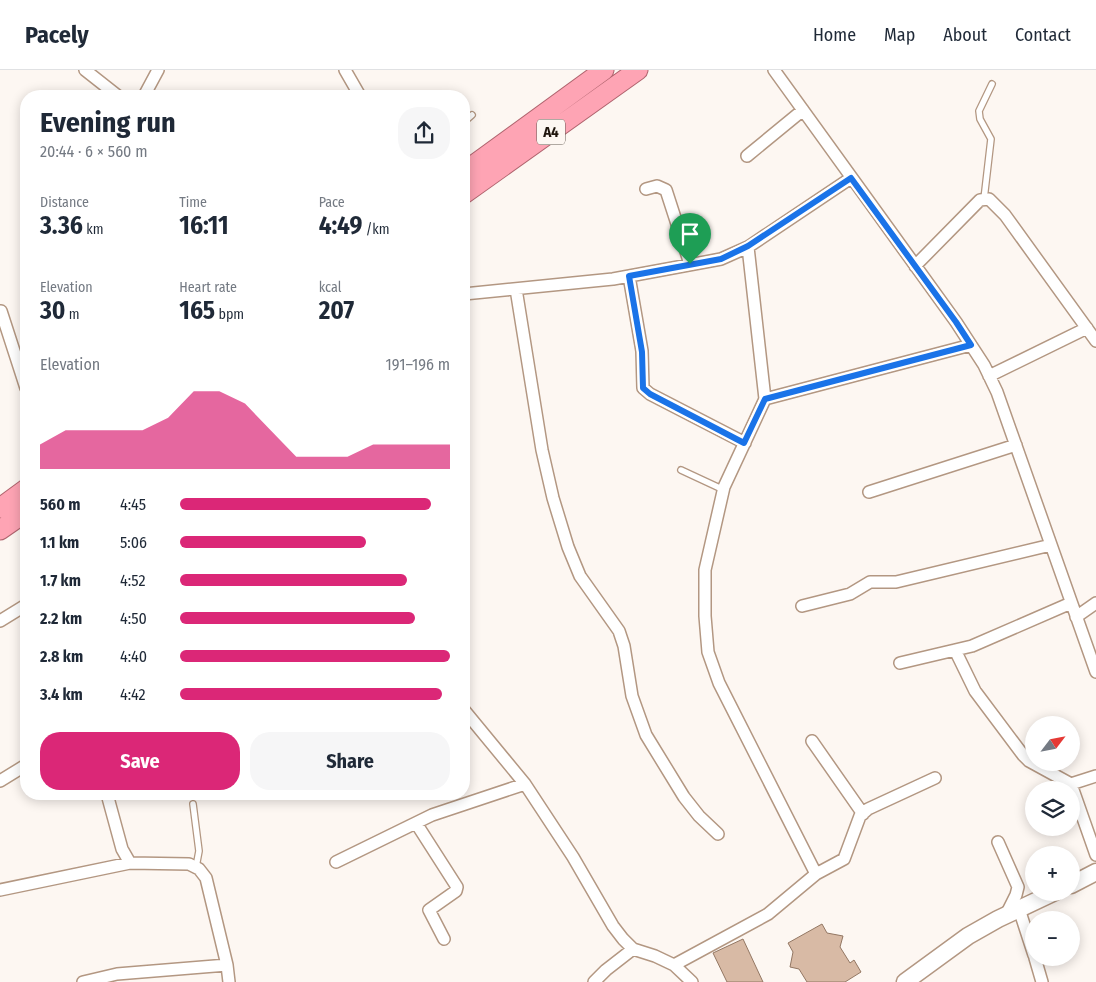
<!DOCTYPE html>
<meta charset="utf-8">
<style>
body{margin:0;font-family:"Fira Sans Condensed",sans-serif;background:#f6f6f7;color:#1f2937;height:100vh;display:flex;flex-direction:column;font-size:19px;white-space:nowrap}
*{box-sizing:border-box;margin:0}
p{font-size:16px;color:#747a83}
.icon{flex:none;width:28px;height:28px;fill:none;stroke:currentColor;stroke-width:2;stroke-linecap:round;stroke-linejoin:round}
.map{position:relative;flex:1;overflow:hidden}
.side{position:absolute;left:20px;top:20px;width:450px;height:710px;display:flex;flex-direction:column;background:#fff;border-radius:20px;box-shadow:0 2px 12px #0003}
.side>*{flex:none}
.needle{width:32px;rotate:58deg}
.buttons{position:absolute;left:1025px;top:646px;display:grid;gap:10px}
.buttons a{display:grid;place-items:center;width:55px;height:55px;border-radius:50%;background:#fff;box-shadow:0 2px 12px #0003;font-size:25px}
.pin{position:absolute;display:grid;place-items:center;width:42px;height:42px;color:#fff;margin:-51px -21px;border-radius:50% 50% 50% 0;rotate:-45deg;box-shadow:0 0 5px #0007}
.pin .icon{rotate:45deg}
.round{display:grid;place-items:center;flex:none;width:52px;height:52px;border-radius:20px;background:#f6f6f7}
.summary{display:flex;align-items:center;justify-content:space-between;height:85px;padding:0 20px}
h1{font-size:28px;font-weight:700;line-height:38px}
.metrics{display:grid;grid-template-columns:repeat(3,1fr);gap:8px;height:85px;padding:5px 20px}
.metrics div{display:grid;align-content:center}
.metrics b{font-size:25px;font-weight:700}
.metrics small{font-size:14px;font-weight:400}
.metrics p{font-size:14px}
.chart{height:140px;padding:10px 20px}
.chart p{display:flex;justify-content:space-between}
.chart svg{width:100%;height:90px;margin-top:5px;fill:#db2777;opacity:.7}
.primary-button{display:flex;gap:10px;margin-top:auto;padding:10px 20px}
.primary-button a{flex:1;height:58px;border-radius:20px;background:#db2777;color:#fff;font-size:20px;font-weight:700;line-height:58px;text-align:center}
.primary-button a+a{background:#f6f6f7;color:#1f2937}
ul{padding:0 20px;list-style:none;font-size:16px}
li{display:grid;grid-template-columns:80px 60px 1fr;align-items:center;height:38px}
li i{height:12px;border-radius:6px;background:#db2777}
header{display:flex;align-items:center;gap:30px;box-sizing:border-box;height:70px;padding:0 25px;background:#fff;border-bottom:1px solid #e0e1e3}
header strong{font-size:24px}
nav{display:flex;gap:28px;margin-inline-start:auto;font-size:18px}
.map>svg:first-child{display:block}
</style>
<header>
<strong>Pacely</strong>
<nav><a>Home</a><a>Map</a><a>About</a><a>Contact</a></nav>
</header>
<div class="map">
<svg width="1096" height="912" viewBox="0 0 1096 912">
<rect width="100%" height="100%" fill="#fdf7f2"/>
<path fill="#d8baa5" stroke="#937763" d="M822,854L827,863L843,866L840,877L850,893L854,890L861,902L845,912H807L799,899L790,897L793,882L788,873Z
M743,869L763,912H727L713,883Z"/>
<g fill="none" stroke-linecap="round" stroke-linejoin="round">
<g stroke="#b39782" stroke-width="8">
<path id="service" d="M464,52L472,45
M984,129L991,69L980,49L979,41L992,14
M681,400L724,420
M193,734L199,781L196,797"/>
</g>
<g stroke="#b39782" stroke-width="14">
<path id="minor" d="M85,0L118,26
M345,0L360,26
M774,0L956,252L984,295L997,322L1096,602
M144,26L158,0
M747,86L803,40
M646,119L657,116L666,120L690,194
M748,177L765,329L724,417L705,500V546L708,582L719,613L816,804
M915,196L980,130L989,129L1005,145L1096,271
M629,206L642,281L643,318L650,324L745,373
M516,219L542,380L553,428L568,477L580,506L619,561L624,576L632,626L646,665L684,727L699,746L718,764
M464,224L613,209L721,189L748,177L851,108
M1,241L26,318
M989,306L1087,258
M765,329L971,275
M869,422L1016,375
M802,536L850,524L870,512H896L1051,475
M1076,547L1096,533
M0,551L26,535
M955,580L975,621L1023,685L1029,691L1071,714L1096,706
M900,593L972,576L1071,533
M464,640L525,714L573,787L613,856L623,869L633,879L655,886L674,895L692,912
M812,671L863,744
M0,711L26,695
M1071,714L1096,785
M107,724L122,779L130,793L189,794L199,799L206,808L227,895L229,912
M416,753L457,817L456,821L429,840L444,869
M998,772L1018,817L1016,825L1006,845
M336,792L432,745L525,714
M0,820L130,793
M1019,839L1034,885
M1035,888L1042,912
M674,895L768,844L816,804L844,789L860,746L868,739L935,708
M83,912L117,904L227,895
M594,912L606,900L633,879"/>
</g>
<g stroke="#b39782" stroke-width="19">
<path id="secondary" d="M1071,815L1096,802
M905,912L968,866L998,849L1055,822"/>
</g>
<g stroke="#b0646e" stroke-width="21">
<path id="trunk" d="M464,102L604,0
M464,124L638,0
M0,438L26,419
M0,460L26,442"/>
</g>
<use href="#service" stroke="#fff" stroke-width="5.5"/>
<use href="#minor" stroke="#fff" stroke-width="11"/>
<use href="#secondary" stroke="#fff" stroke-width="16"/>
<use href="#trunk" stroke="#fea4b4" stroke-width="19"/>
</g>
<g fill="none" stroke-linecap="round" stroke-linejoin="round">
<g stroke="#fff" stroke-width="10">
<path id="route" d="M851,108L956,252L971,275L765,329L744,373L650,324L643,318L642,282L629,206L721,189L748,176Z"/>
</g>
<use href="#route" stroke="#1a73e8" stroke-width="6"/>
</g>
<g text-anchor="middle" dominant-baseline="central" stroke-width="4" stroke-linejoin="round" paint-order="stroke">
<rect fill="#fdf7f2" stroke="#625a52" stroke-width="1" x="537" y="49.5" width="28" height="25" rx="4"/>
<g font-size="15" font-weight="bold" fill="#20160e">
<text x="551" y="62">A4</text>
</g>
</g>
</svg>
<div class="buttons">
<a><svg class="needle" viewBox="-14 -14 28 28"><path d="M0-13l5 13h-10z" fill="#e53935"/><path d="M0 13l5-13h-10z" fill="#747a83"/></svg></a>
<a><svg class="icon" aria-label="layers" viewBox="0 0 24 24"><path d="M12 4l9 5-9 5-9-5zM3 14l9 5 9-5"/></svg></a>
<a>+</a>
<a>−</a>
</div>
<div class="pin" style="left:690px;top:194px;background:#1e9e55"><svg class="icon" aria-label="arrive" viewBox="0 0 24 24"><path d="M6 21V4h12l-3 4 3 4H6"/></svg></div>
<section class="side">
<div class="summary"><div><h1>Evening run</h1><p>20:44 · 6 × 560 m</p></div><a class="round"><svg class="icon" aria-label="share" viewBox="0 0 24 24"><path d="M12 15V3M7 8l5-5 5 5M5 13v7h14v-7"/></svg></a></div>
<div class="metrics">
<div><p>Distance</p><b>3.36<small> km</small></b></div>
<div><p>Time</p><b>16:11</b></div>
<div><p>Pace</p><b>4:49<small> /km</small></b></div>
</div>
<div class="metrics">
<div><p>Elevation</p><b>30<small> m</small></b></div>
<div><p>Heart rate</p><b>165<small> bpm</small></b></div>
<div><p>kcal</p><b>207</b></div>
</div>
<div class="chart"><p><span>Elevation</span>191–196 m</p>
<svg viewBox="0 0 160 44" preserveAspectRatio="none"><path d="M0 44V32L10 25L20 25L30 25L40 25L50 19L60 6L70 6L80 12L90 25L100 38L110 38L120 38L130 32L140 32L150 32L160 32V44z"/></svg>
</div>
<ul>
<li><b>560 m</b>4:45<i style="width:93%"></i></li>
<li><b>1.1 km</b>5:06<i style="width:69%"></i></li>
<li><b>1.7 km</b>4:52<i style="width:84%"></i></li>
<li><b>2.2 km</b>4:50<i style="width:87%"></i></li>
<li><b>2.8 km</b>4:40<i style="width:100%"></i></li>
<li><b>3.4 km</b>4:42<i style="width:97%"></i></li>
</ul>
<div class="primary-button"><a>Save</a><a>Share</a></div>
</section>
</div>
